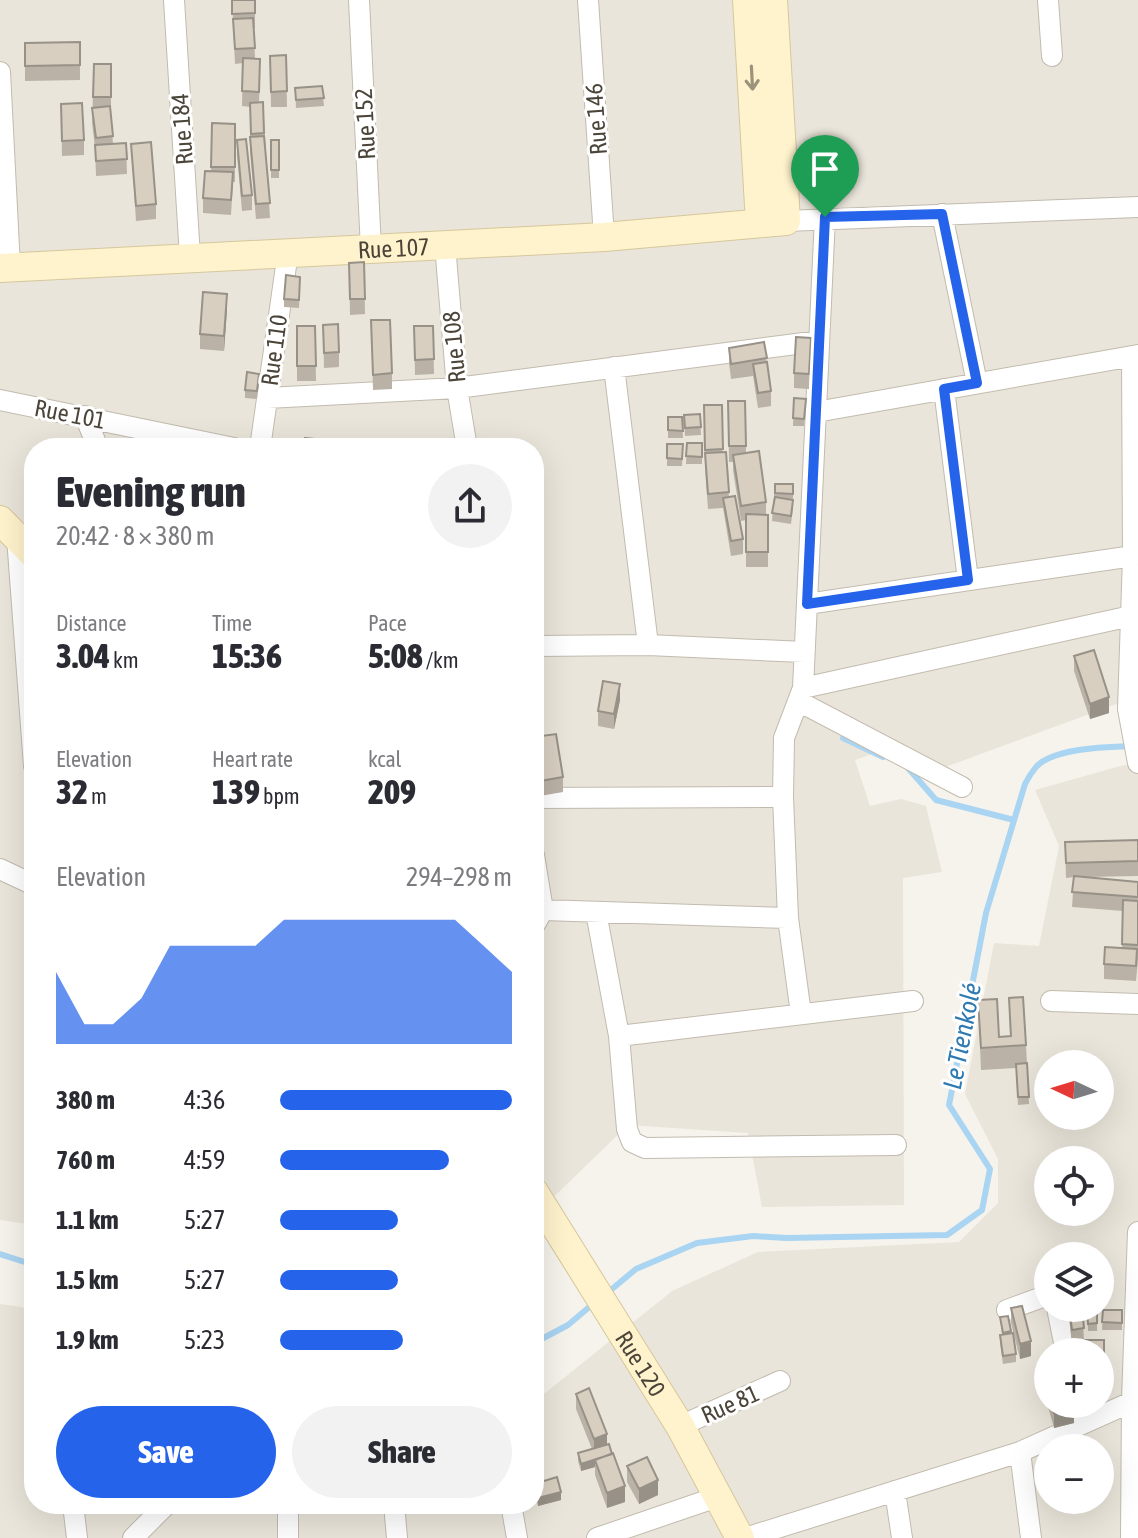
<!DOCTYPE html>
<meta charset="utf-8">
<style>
body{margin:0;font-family:"Asap Condensed",sans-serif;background:#f2f2f3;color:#2b2b33;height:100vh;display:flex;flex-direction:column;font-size:30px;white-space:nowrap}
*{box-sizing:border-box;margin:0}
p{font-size:26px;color:#7c7c81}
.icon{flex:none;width:44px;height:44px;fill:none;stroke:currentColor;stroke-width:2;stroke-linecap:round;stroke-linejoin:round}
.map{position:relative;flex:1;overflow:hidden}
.sheet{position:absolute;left:24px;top:438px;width:520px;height:1076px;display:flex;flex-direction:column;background:#fff;border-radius:32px;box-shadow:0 8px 32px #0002}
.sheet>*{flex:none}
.needle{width:52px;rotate:274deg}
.fabs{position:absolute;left:1034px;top:1050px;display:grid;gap:16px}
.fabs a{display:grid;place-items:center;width:80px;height:80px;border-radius:50%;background:#fff;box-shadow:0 8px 32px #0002;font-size:40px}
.pin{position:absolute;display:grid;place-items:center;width:68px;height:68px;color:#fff;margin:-82px -34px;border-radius:50% 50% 50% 0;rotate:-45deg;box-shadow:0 0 8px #0007}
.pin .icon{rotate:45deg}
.round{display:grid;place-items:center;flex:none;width:84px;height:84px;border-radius:42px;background:#f2f2f3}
.headline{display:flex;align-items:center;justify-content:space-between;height:136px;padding:0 32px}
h1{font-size:44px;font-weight:800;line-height:60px}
.metrics{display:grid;grid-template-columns:repeat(3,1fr);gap:12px;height:136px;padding:8px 32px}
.metrics div{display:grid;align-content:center}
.metrics b{font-size:34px;font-weight:800}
.metrics small{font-size:22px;font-weight:400}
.metrics p{font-size:22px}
.chart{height:224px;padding:16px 32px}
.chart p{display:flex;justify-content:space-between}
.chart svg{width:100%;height:144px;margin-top:8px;fill:#2563eb;opacity:.7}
.button{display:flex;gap:16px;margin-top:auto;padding:16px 32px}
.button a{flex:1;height:92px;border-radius:48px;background:#2563eb;color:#fff;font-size:32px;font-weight:800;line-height:92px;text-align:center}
.button a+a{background:#f2f2f3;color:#2b2b33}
ul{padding:0 32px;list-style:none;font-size:26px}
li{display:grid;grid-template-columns:128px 96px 1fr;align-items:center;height:60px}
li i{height:20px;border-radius:10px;background:#2563eb}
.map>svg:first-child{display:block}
</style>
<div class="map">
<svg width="1138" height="1538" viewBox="0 0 1138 1538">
<rect width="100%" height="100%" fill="#f6f3ec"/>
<path fill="#eae5da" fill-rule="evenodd" d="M0,0H1138V727L1133,698L932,772L892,747L855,760L870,806L901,799L926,806L942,872L903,878L904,1205L762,1207L748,1133L628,1125L534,1216V448H34V1225L0,1220Z
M1124,765L1138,767V1538H0V1304L34,1309V1504H534V1402L672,1291L758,1252L959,1242L998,1203V1159L965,1094L994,943L1039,946L1059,846L1035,790ZM1048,1064H1100V1116H1048ZM1048,1160H1100V1212H1048ZM1048,1256H1100V1308H1048ZM1048,1352H1100V1404H1048ZM1048,1448H1100V1500H1048Z"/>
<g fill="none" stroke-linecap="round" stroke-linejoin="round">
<path stroke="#a9d4f2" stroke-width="6" d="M843,738L883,757
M908,768L936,800L1014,820
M0,1254L34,1265
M606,1294L636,1269L697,1243L753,1236L786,1238L947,1235L982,1210L990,1169L949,1105L986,913L1025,784C1028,778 1032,772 1036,767C1053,748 1105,747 1130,746
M534,1343L568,1325L594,1303"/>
<g stroke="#c2bbae" stroke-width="22">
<path id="minor" d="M174,0L190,257
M359,0L371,249
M588,0L604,237
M1048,0L1052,56
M0,72L10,267
M942,214L977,383
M786,221L1138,207
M445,245L457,388L467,448
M1132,356L1133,556L1128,709L1138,763
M614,367L648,645
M944,389L968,580
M267,398L457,388L819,341
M0,400L234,448
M816,412L1138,355
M85,416L98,448
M260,448L288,252
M17,537L34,766
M807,604L1133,556
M534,646L648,645L804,652
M803,688L1131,616
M798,701L962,787
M534,798L783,797
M534,855L543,910L534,926
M0,869L34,885
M543,910L788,918
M596,912L619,1036L627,1129L632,1142L645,1148L896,1145
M1051,1001L1138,1004
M801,1014L788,918L783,797L784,738L803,688L825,217
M619,1036L913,1001
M1057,1308L1066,1352
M1007,1310L1048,1295
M680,1426L780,1381
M1020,1452L1031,1538
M895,1491L902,1538
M73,1504L77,1538
M288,1504V1538
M394,1504L397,1538
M511,1504L517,1538
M133,1538L167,1504
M597,1538L717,1497
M745,1538L1020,1452L1138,1399
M1131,1538L1132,1400L1138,1232"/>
</g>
<g stroke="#d6c79b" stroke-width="30">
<g id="secondary">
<path d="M747,0L760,223"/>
<path id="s1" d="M0,268L604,237L786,221L773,0"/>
<path d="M0,520L34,555"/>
<path id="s2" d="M534,1192L680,1426L740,1538"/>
</g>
</g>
<use href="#minor" stroke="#fff" stroke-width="20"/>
<use href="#secondary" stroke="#fff3cd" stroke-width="28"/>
</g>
<path fill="#bab2a6" d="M232,0L255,13V28H254L255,59L260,74L259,102H263L270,218L256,219L250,152V107L242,106L243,63L235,64Z
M80,42V80L25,81V43Z
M286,55L287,107H271L270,56Z
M94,64H111V113L113,144L126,143L127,174L96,176L95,148L92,123Z
M322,86L324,106L296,108L295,88Z
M61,104L84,140V155L62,156Z
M212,123L235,124V182H233L231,215L203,213V198L211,171Z
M237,140L252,195V210L242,211L237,155Z
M271,140H279V178H271Z
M131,144L156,204V219L136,221Z
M364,262L365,314L350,315L349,263Z
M300,284L299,308L284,307V299Z
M227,309L224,351L200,349V334Z
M371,320L392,373V389L373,390Z
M323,325L339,352V367L324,368Z
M297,326H315L316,381H297Z
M414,326H433L434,374L415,375Z
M764,342L771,391V406L758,408L753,376L731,379L729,363V348Z
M811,353L809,389L794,388V373Z
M259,381L257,399L245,398V390Z
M794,398L806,399L804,426H793Z
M728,401H745L746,453L766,502V515H768V567H746V520L741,521L733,470V462H729Z
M704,405L723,452H726L729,497L743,539V554L731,556L723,508L708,509L705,468Z
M700,414L701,435L685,436L684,415Z
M668,417H682L683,438H668Z
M687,443H702V464H686Z
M667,444H683L682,466H667Z
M775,484H793V508L791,524L772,521Z
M1074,656L1109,713L1090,719L1074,671Z
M620,700L614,729L598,726V711Z
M534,737L563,777V792L540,796L534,756Z
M1138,840V876L1087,877L1138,882V960L1136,981L1104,979V964L1122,948L1123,911L1072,907L1074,877L1066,878L1065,842Z
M1009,998L1026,1045L1029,1104L1018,1105L1016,1068L981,1070L978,1000L999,1037L1010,1036Z
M1011,1308L1031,1356L1020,1359L1011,1323Z
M1068,1308H1082L1084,1340H1104V1363H1100V1352L1082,1343L1072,1345Z
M1087,1308H1097V1331H1088Z
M1103,1310H1122V1330H1102Z
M1000,1317L1011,1334L1016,1354V1362L1003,1364L1000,1343V1335H1002Z
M1047,1388L1048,1404H1073L1074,1423L1054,1428L1047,1403Z
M576,1394L607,1444L625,1502L607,1508L595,1475V1467L581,1471L578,1461V1453L592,1449L576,1409Z
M627,1466L658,1495L639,1504L627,1482Z
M534,1484L561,1500L538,1506L534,1491Z"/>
<path fill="#979187" d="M227,294V309L224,351V336Z
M620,684V700L614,729V714Z
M1109,697V713L1090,719V704Z
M1031,1341V1356L1020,1359V1344Z
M1074,1408V1423L1054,1428V1413Z
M607,1434V1449L594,1454V1439Z
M612,1454L595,1460V1467L581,1471V1464Z
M658,1480V1495L639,1504V1489Z
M625,1486V1502L607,1508V1493Z
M561,1492V1500L538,1506V1498Z"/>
<path fill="#d8cfc1" stroke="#979187" stroke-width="2" d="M232,0H255V13L232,14Z
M253,18L255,48L235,49L233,19Z
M80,42V65L25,66V43Z
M286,55L287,91L271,92L270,56Z
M243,58L260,59L259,92L242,91Z
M94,64H111V97H93Z
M322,86L324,98L296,100L295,88Z
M263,102L264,133L251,134L250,103Z
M82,103L84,140L62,141L61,104Z
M110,106L113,136L96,138L92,108Z
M212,123L235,124V167H211Z
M264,136L270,203L256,204L250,137Z
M246,139L252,195L242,196L237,140Z
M271,140H279V170H271Z
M151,142L156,204L136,206L131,144Z
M126,143L127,159L96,161L95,145Z
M205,171L233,172L231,200L203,198Z
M364,262L365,299H350L349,263Z
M286,275L300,277L299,300L284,299Z
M203,292L227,294L224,336L200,334Z
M371,320H390L392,373L373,375Z
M338,324L339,352L324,353L323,325Z
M297,326H315L316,366H297Z
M414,326H433L434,359L415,360Z
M796,337L811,338L809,374L794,373Z
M764,342L767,358L731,364L729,348Z
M767,362L771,391L758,393L753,364Z
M247,372L259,374L257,391L245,390Z
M794,398L806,399L804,419L793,418Z
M728,401H745L746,446H729Z
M704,405H722L723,449L705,450Z
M700,414L701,427L685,428L684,415Z
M668,417H682L683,431L668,430Z
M305,438L324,440L323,448H304Z
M687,443H702V457L686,456Z
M667,444H683L682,459L667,458Z
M759,451L766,502L741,506L733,455Z
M726,452L729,492L708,494L705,453Z
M775,484H793V494L775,493Z
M735,496L743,539L731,541L723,498Z
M775,497L793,500L791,516L772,513Z
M746,514L768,515V552H746Z
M1094,650L1109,697L1090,704L1074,656Z
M603,681L620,684L614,714L598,711Z
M556,734L563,777L540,781L534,737Z
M1138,840V861L1066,863L1065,842Z
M1074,876L1138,882V897L1072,892Z
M1123,900L1138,901V945L1122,944Z
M1105,947L1137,949L1136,966L1104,964Z
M1023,997L1026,1045L981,1048L978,1000L997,999L999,1037L1011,1036L1009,998Z
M1027,1063L1029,1097H1018L1016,1064Z
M1022,1306L1031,1341L1020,1344L1011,1308Z
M1069,1308H1082L1084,1328L1072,1330Z
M1087,1308H1097V1323L1088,1324Z
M1103,1310H1122V1323L1102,1322Z
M1008,1316L1011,1331L1003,1333L1000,1317Z
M1013,1333L1016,1354L1003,1356L1000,1335Z
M1082,1340H1104V1356H1100V1352H1082Z
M589,1388L607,1434L594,1439L576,1394Z
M1051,1404H1073L1074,1408L1054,1413Z
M609,1444L612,1454L581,1464L578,1453Z
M613,1453L625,1486L607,1493L595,1460Z
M647,1457L658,1480L639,1489L627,1466Z
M557,1477L561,1492L538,1498L534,1484Z"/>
<defs><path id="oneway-shaft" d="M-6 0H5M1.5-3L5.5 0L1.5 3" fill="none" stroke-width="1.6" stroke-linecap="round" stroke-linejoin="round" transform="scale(2)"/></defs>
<use stroke="#9c937c" href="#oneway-shaft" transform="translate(752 78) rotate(87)"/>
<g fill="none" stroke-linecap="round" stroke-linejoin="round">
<g stroke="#fff" stroke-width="16">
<path id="route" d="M942,214L977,383L944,389L968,580L807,604L825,217Z"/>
</g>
<use href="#route" stroke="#2563eb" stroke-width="10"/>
</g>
<g text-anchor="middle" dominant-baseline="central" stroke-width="6" stroke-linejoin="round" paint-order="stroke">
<g font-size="24" fill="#4b4439" stroke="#fff">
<text transform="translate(596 119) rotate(-94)">Rue 146</text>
<text transform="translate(365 124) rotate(-93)">Rue 152</text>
<text transform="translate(182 129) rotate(-94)">Rue 184</text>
<text stroke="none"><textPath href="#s1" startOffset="394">Rue 107</textPath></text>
<text transform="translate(454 347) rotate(-95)">Rue 108</text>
<text transform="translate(274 350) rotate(-82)">Rue 110</text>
<text transform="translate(70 414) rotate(11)">Rue 101</text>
<text stroke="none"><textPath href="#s2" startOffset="202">Rue 120</textPath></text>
<text transform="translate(730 1404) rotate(-24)">Rue 81</text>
</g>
<g font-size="26" font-style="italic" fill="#2e7ab2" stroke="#fff">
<text transform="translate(962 1036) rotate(-79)">Le Tienkolé</text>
</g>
</g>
</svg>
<div class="fabs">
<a><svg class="needle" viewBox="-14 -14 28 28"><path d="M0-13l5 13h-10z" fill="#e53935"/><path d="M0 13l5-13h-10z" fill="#7c7c81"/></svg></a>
<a><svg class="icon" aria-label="locate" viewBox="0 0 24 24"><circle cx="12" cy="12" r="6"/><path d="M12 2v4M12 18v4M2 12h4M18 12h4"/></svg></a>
<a><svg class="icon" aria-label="layers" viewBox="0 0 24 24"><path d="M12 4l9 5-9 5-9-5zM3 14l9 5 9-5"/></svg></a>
<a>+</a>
<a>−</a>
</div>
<div class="pin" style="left:825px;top:217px;background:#1e9e55"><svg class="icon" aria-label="arrive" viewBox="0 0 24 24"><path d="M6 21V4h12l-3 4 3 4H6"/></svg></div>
<section class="sheet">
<div class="headline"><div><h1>Evening run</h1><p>20:42 · 8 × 380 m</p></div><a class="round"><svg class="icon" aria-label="share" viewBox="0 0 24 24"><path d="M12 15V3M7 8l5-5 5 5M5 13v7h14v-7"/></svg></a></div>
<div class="metrics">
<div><p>Distance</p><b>3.04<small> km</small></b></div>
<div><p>Time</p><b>15:36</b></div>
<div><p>Pace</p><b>5:08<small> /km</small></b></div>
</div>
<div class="metrics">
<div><p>Elevation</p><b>32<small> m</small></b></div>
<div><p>Heart rate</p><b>139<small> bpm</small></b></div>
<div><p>kcal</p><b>209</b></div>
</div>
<div class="chart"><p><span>Elevation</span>294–298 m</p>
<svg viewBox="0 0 160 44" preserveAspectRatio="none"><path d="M0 44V22L10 38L20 38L30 30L40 14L50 14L60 14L70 14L80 6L90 6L100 6L110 6L120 6L130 6L140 6L150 14L160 22V44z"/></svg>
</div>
<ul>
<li><b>380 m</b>4:36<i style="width:100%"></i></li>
<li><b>760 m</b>4:59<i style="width:73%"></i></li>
<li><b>1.1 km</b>5:27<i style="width:51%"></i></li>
<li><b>1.5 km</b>5:27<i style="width:51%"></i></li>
<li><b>1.9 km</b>5:23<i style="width:53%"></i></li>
</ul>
<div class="button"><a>Save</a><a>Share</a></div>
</section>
</div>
